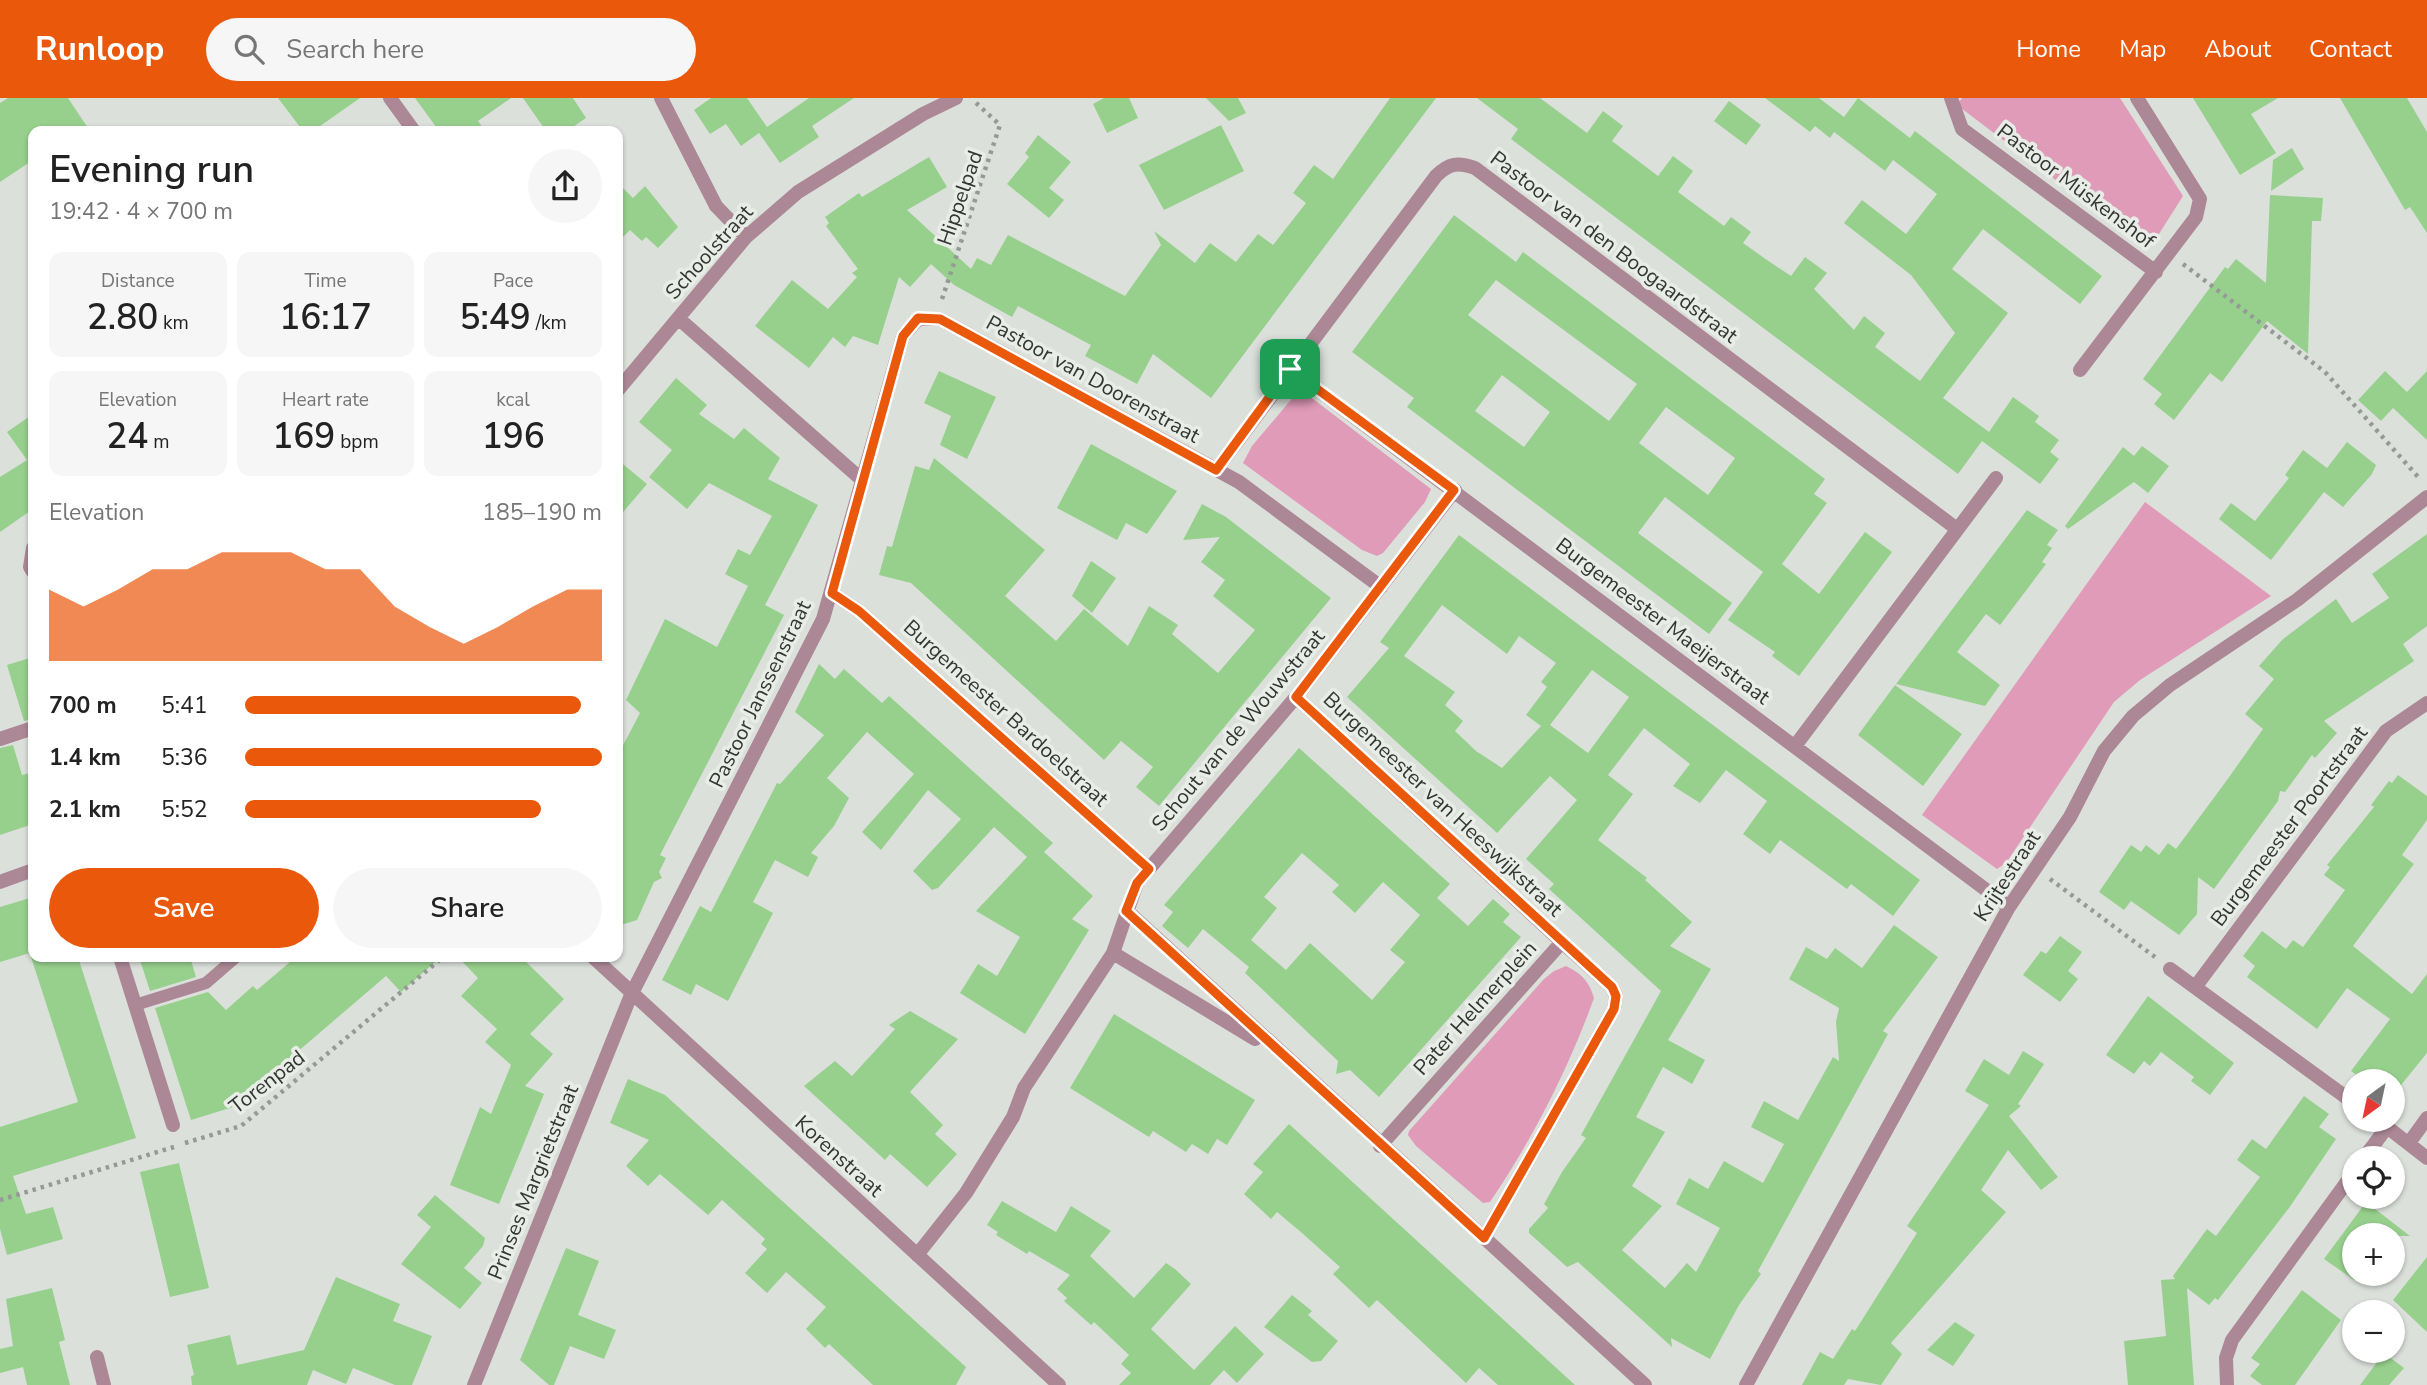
<!DOCTYPE html>
<meta charset="utf-8">
<style>
body{margin:0;font-family:"Nunito Sans",sans-serif;background:#f6f6f6;color:#222;height:100vh;display:flex;flex-direction:column;font-size:26px;white-space:nowrap}
*{box-sizing:border-box;margin:0}
p{font-size:23px;color:#767676}
.icon{flex:none;width:38px;height:38px;fill:none;stroke:currentColor;stroke-width:2;stroke-linecap:round;stroke-linejoin:round}
.map{position:relative;flex:1;overflow:hidden}
.details{position:absolute;left:28px;top:28px;width:595px;height:836px;display:flex;flex-direction:column;background:#fff;border-radius:14px;box-shadow:0 2px 5px #0004}
.details>*{flex:none}
.needle{width:46px;rotate:213deg}
.buttons{position:absolute;left:2342px;top:971px;display:grid;gap:14px}
.buttons a{display:grid;place-items:center;width:63px;height:63px;border-radius:50%;background:#fff;box-shadow:0 2px 5px #0004;font-size:35px}
.pin{position:absolute;display:grid;place-items:center;width:60px;height:60px;color:#fff;margin:-30px;border-radius:14px;box-shadow:0 4px 10px #0006}
.round{display:grid;place-items:center;flex:none;width:74px;height:74px;border-radius:37px;background:#f6f6f6}
.headline{display:flex;align-items:center;justify-content:space-between;height:119px;padding:0 21px}
h1{font-size:38px;font-weight:600;line-height:52px}
.stats{display:grid;grid-template-columns:repeat(3,1fr);gap:10px;height:119px;padding:7px 21px}
.stats div{display:grid;align-content:center;border-radius:14px;background:#f6f6f6;text-align:center}
.stats b{font-size:35px;font-weight:600}
.stats small{font-size:19px;font-weight:400}
.stats p{font-size:19px}
.chart{height:196px;padding:14px 21px}
.chart p{display:flex;justify-content:space-between}
.chart svg{width:100%;height:126px;margin-top:7px;fill:#ea580c;opacity:.7}
.primary-button{display:flex;gap:14px;margin-top:auto;padding:14px 21px}
.primary-button a{flex:1;height:80px;border-radius:42px;background:#ea580c;color:#fff;font-size:28px;font-weight:600;line-height:80px;text-align:center}
.primary-button a+a{background:#f6f6f6;color:#222}
ul{padding:0 21px;list-style:none;font-size:23px}
li{display:grid;grid-template-columns:112px 84px 1fr;align-items:center;height:52px}
li i{height:18px;border-radius:9px;background:#ea580c}
header{display:flex;align-items:center;gap:42px;box-sizing:border-box;height:98px;padding:0 35px;background:#ea580c;color:#fff}
header strong{font-size:33px}
nav{display:flex;gap:38px;margin-inline-start:auto;font-size:24px}
.search{width:490px;height:63px;background:#f6f6f6;display:flex;align-items:center;gap:18px;box-sizing:border-box;padding:0 24px;border-radius:38px;color:#767676;font-size:26px}
.map>svg:first-child{display:block}
</style>
<header>
<strong>Runloop</strong>
<div class="search"><svg class="icon" aria-label="search" viewBox="0 0 24 24"><circle cx="10" cy="10" r="6"/><path d="M15 15l6 6"/></svg>Search here</div>
<nav><a>Home</a><a>Map</a><a>About</a><a>Contact</a></nav>
</header>
<div class="map">
<svg width="2427" height="1287" viewBox="0 0 2427 1287">
<rect width="100%" height="100%" fill="#dbe0db"/>
<path fill="#e09bb8" d="M1962,0H2120L2183,98L2152,147H2141L1957,7Z
M1300,291L1431,391L1425,404L1383,455L1377,458L1362,452L1243,365L1252,348Z
M2145,404L2271,498L2140,582L2114,604L2006,765L1997,771L1922,717Z
M1566,868C1582,876 1589,883 1594,900C1568,972 1533,1040 1490,1104L1483,1105L1416,1048L1408,1037L1409,1033L1544,881L1554,873Z"/>
<path fill="#97d08d" fill-rule="evenodd" d="M8,0H68L90,33H33V62L0,84V5Z
M278,0H360L313,33H303Z
M415,0H511L478,23L485,33H439Z
M523,0H573L586,20L567,33H546Z
M711,0H747L767,29L809,0H854L812,28L819,39L780,65L759,35L741,48L726,26L710,36L694,12Z
M1104,0H1129L1138,20L1107,35L1093,6Z
M1206,0H1238L1246,15L1229,23Z
M1390,0H1436L1211,300L1153,256L1137,286L1085,258L1091,247L1018,208L1012,219L954,187L931,166L910,189L899,179L878,247L853,238L845,249L833,239L809,270L755,228L792,182L828,211L857,179L852,175L858,171L826,128L829,125L825,119L859,95L862,99L929,59L947,89L907,112L971,171L977,160L991,167L1008,137L1125,198L1161,147L1154,133L1195,165L1210,145L1236,164L1258,136L1273,147L1306,105L1293,95L1314,67L1333,81Z
M1477,0H1540L1587,35L1603,13L1623,28L1612,43L1658,78L1673,58L1693,73L1678,94L1724,128L1731,119L1751,134L1743,145L1767,162L1791,178L1805,159L1827,175L1814,191L1854,232L1864,218L1885,235L1875,249L1920,283L1955,235L1911,177L1844,125L1862,102L1906,136L1937,96L1893,62L1885,73L1834,34L1830,40L1815,28L1810,34L1765,0H1819L1844,19L1858,0L1910,40L1915,33L2102,178L2080,206L1983,131L1952,171L2008,215L1943,300L1989,334L2013,299L2039,318L2035,324L2059,342L2050,354L2059,361L2040,386L1982,343L1958,376L1511,41L1518,31Z
M2193,0H2278L2251,16L2276,55L2240,77Z
M2340,0H2407L2427,34V135L2410,109L2405,112Z
M1729,3L1761,27L1746,47L1714,23Z
M1221,27L1244,73L1164,112L1139,67Z
M1038,37L1071,64L1049,90L1064,102L1049,120L1007,86L1029,59L1025,55Z
M2292,50L2304,71L2271,93L2273,62Z
M618,85L633,100L645,88L678,129L658,150L646,139L642,143L630,132L618,144Z
M2270,97L2323,100L2321,123H2312L2308,256L2267,223L2222,284L2210,275L2174,322L2154,306L2162,296L2143,281L2225,169L2228,171L2236,161L2266,185Z
M1454,117L1516,164L1523,154L1825,381L1814,396L1827,405L1782,466L1819,496L1865,434L1892,454L1799,578L1772,558L1775,554L1728,522L1763,474L1665,399L1638,435L1732,505L1709,536L1407,309L1414,300L1352,254ZM1496,182L1637,286L1609,323L1468,217ZM1502,277L1550,314L1524,349L1475,313ZM1666,309L1735,360L1708,397L1639,345Z
M939,273L996,299L967,361L940,347L951,318L924,305Z
M2385,273L2407,294L2427,273V342L2393,310L2381,323L2358,302Z
M676,280L707,307L699,316L734,341L744,330L780,360L768,381L818,407L765,507L784,517L660,757L666,760L659,774L662,780L654,784L637,822L618,828V657L640,615L626,602L665,521L717,549L748,488L725,476L738,451L750,457L772,418L709,385L687,411L649,379L672,352L639,324Z
M33,316V411L0,434V379L27,362L7,334Z
M2347,344L2376,367L2372,376L2343,409L2324,394L2271,462L2219,421L2231,405L2255,423L2289,380L2285,377L2303,352L2327,370Z
M1091,346L1177,393L1147,436L1126,425L1117,442L1057,410Z
M2142,348L2169,368L2148,395L2134,384L2068,431L2065,428L2123,349L2134,358Z
M934,360L1045,452L1005,498L1056,543L1084,511L1128,548L1149,508L1178,527L1172,536L1218,575L1255,532L1213,498L1225,482L1201,464L1220,439L1183,442L1202,406L1226,419L1331,500L1159,708L1136,689L1153,669L1121,643L1104,662L911,485L879,477L887,448L892,449L915,368L929,372Z
M618,362L647,386L618,420Z
M2027,412L2058,432L2047,447L2052,450L2042,464L2046,466L2000,527L1986,516L1957,554L2000,587L1985,608L1896,586Z
M2427,436V528L2403,546L2414,563L2324,623L2337,635L2315,660L2312,657L2285,694L2280,693L2278,703L2214,791L2198,779L2197,816L2179,837L2131,803L2124,812L2099,794L2131,747L2141,754L2146,747L2159,757L2168,745L2176,751L2227,682L2263,631L2245,616L2274,581L2259,568L2283,541L2336,501L2352,525L2389,500L2372,476Z
M1459,437L1920,782L1893,818L1851,786L1847,791L1780,742L1770,756L1743,736L1767,703L1726,672L1700,705L1673,688L1690,666L1644,630L1608,677L1633,696L1598,742L1647,780L1645,782L1692,824L1670,848L1711,871L1668,942L1705,962L1692,986L1663,969L1636,1019L1665,1034L1632,1088L1662,1108L1622,1152L1665,1190L1687,1165L1696,1174L1720,1130L1676,1106L1689,1080L1708,1091L1724,1063L1763,1085L1784,1046L1751,1029L1764,1003L1798,1022L1833,959L1839,963L1836,924L1839,910L1789,881L1806,849L1827,861L1835,850L1862,870L1894,827L1938,859L1883,933L1888,936L1758,1173L1761,1176L1739,1207L1710,1261L1671,1240L1672,1249L1578,1164L1567,1169L1529,1135V1131L1548,1110L1544,1106L1562,1074L1586,1040L1581,1037L1661,893L1549,791L1554,786L1526,761L1577,702L1550,678L1497,735L1347,599L1389,550L1380,544ZM1442,507L1507,556L1519,538L1556,565L1541,584L1547,589L1526,617L1541,628L1502,670L1476,653L1455,633L1463,623L1445,607L1455,594L1404,558ZM1592,572L1629,599L1588,655L1550,627Z
M1091,463L1116,480L1092,515L1072,498Z
M33,559V621L24,623L7,567Z
M819,566L835,581L844,571L882,605L889,598L1053,745L1044,754L1093,798L1072,821L1089,832L1025,936L960,895L978,866L997,878L1020,839L976,813L1027,759L994,729L938,790L932,792L913,773L961,721L928,692L881,752L862,734L914,676L867,634L827,680L849,700L834,728L811,755L818,759L808,779L775,762L753,804L773,815L728,903L696,886L691,897L662,882L700,808L711,814L777,685L780,686L824,637L795,614Z
M1895,587L1962,636L1923,688L1858,637Z
M13,647L22,677L33,674V726L0,737V650Z
M1299,650L1450,786L1437,800L1468,828L1493,801L1510,816L1503,824L1521,839L1379,999L1350,972L1336,976L1338,963L1245,875L1249,869L1203,831L1188,850L1162,828L1173,814L1164,807ZM1302,755L1339,787L1332,794L1355,815L1383,784L1420,817L1390,852L1405,864L1372,902L1310,845L1286,872L1251,842L1277,810L1264,799Z
M2398,677L2427,698V722L2402,757L2414,766L2353,848L2412,896L2427,876V955L2397,992L2392,984H2366L2351,973L2390,921L2347,890L2317,931L2247,879L2255,868L2243,858L2262,833L2286,851L2293,842L2303,849L2345,792L2324,777L2330,769L2327,767L2374,709L2371,707L2389,683L2392,685Z
M33,799V854L0,864V809Z
M2060,838L2082,854L2068,873L2078,881L2060,904L2023,877L2041,853L2046,856Z
M31,859H78L136,1040L13,1078L26,1116L53,1109L63,1141L7,1157L0,1131V1029L78,1004Z
M139,859H190L196,879L150,893Z
M296,859H441L401,894L386,878L233,1009L191,1022L155,910L208,894L226,912L253,888L257,892Z
M458,859H521L564,901L530,936L553,956L525,988L544,996L499,1106L450,1087L480,1009L491,1016L511,967L485,944L497,931L461,898L478,880Z
M2148,898L2234,965L2210,997L2191,983L2194,979L2161,954L2150,968L2144,963L2134,976L2106,957Z
M910,913L958,941L910,994L943,1027L935,1036L957,1056L927,1089L890,1056L885,1062L804,988L835,963L852,978L895,931L889,927Z
M1114,916L1255,1002L1227,1047L1217,1041L1208,1056L1192,1046L1186,1054L1153,1033L1149,1039L1070,990Z
M2023,953L2044,966L2018,1006L2021,1008L2009,1018L2058,1079L2041,1092L2008,1052L1981,1092L2006,1114L1891,1245L1902,1256L1881,1287L1848,1281L1844,1287H1802L1820,1254L1833,1261L1852,1231L1855,1233L1917,1135L1907,1128L1989,1007L1965,993L1984,961L2009,977Z
M628,981L665,997L966,1269L956,1287H873L829,1246L825,1250L806,1231L826,1209L786,1174L767,1195L745,1175L767,1151L761,1146L765,1141L722,1102L708,1117L660,1076L648,1088L626,1068L649,1042L610,1025Z
M2304,998L2329,1016L2319,1029L2336,1041L2289,1110L2218,1202L2215,1200L2209,1207L2187,1190L2194,1287H2128L2124,1243L2166,1238L2161,1182L2175,1181L2173,1178L2207,1131L2216,1138L2260,1079L2237,1062L2252,1041L2266,1051Z
M1289,1026L1312,1047L1575,1287H1498L1479,1270L1466,1285L1377,1202L1369,1210L1333,1176L1340,1169L1302,1135L1277,1114L1271,1121L1244,1096L1263,1074L1253,1066Z
M179,1065L209,1190L170,1199L140,1074Z
M435,1097L485,1140L483,1148L464,1170L482,1185L460,1211L401,1166L431,1129L417,1117Z
M1002,1103L1056,1134L1071,1108L1111,1133L1090,1158L1134,1200L1166,1165L1175,1171L1191,1186L1151,1231L1194,1272L1235,1228L1264,1256L1237,1285L1224,1272L1210,1287H1119L1131,1275L1121,1266L1129,1257L1094,1224L1091,1227L1064,1203L1067,1200L1057,1191L1070,1177L1029,1153L1027,1156L996,1137L998,1134L987,1127Z
M2366,1104L2410,1138H2354V1182L2324,1161Z
M566,1150L599,1163L578,1217L616,1232L604,1261L570,1248L554,1287H549L520,1262Z
M2427,1159V1234L2393,1202Z
M336,1179L400,1206L393,1223L432,1238L412,1287H395L353,1270L346,1286L313,1272L307,1287H192L191,1278L194,1277L187,1247L230,1237L237,1267L304,1252Z
M52,1190L65,1242L59,1244L70,1287H27L23,1269L0,1275V1251L13,1248L6,1201Z
M2302,1192L2341,1222L2295,1287H2262L2250,1278L2260,1266L2251,1260Z
M1292,1197L1312,1213L1308,1217L1338,1243L1321,1263L1312,1264L1264,1229Z
M1955,1224L1975,1237L1953,1268L1927,1252Z
M2384,1255L2404,1270L2389,1287H2360Z"/>
<g fill="none" stroke-linecap="round" stroke-linejoin="round">
<path stroke="#969a96" stroke-width="4.5" stroke-dasharray="3.5 5" stroke-linecap="butt" d="M2183,166L2325,274L2419,380
M942,201L1000,27L974,3
M2050,781L2155,859
M185,1045L241,1028L443,859
M0,1102L174,1049"/>
<path stroke="#ac8896" stroke-width="12" d="M135,907L206,885L236,859"/>
<path stroke="#ac8896" stroke-width="14" d="M390,0L414,33
M661,0L716,108L746,139
M1951,0L1962,31L2156,174
M678,220L861,381
M1290,271L2009,809
M2080,272L2196,119L2200,101L2137,0
M618,292L746,139L798,94L923,16L956,0
M1216,372L1436,78C1449,65 1458,64 1475,70L1957,431
M33,450L30,469L33,474
M832,495L859,513L1149,771
M1296,599L1562,844
M0,641L33,630
M1795,648L1996,380
M0,784L33,772
M1127,813L1645,1287
M1113,855L1255,941
M120,859L173,1027
M593,859L1059,1287
M2170,871L2354,1005
M2196,888L2386,633L2427,605
M2387,1029L2427,1060
M2409,1045L2427,1020
M1380,1048L1562,844L1612,889L1616,898L1614,911L1484,1140
M2364,1060L2387,1029L2377,1022
M917,1157L966,1095L1013,1019L1024,990L1113,855L1137,785L1296,599L1455,392
M97,1259L104,1287
M474,1287L631,897L823,521L903,238L918,221H940L1239,384L1381,489
M1746,1287L2009,809L2070,719L2104,653L2133,618L2170,587L2297,502L2427,399
M2227,1287L2226,1260L2232,1242L2354,1074"/>
</g>
<g fill="none" stroke-linecap="round" stroke-linejoin="round">
<g stroke="#fff" stroke-width="14">
<path id="route" d="M918,220L940,221L1216,372L1290,271L1454,392L1296,599L1612,889L1616,898L1614,911L1484,1140L1126,813L1137,785L1149,771L859,513L832,495L903,238Z"/>
</g>
<use href="#route" stroke="#ea580c" stroke-width="9"/>
</g>
<g text-anchor="middle" dominant-baseline="central" stroke-width="7" stroke-linejoin="round" paint-order="stroke">
<g font-size="21" fill="#343634" stroke="#e9ede8">
<text transform="translate(2076 88) rotate(37)">Pastoor Müskenshof</text>
<text transform="translate(960 100) rotate(-71)">Hippelpad</text>
<text transform="translate(1614 149) rotate(37)">Pastoor van den Boogaardstraat</text>
<text transform="translate(709 154) rotate(-48)">Schoolstraat</text>
<text transform="translate(1093 281) rotate(29)">Pastoor van Doorenstraat</text>
<text transform="translate(1663 523) rotate(37)">Burgemeester Maeijerstraat</text>
<text transform="translate(760 596) rotate(-64)">Pastoor Janssenstraat</text>
<text transform="translate(1006 615) rotate(42)">Burgemeester Bardoelstraat</text>
<text transform="translate(1238 632) rotate(-50)">Schout van de Wouwstraat</text>
<text transform="translate(1443 706) rotate(43)">Burgemeester van Heeswijkstraat</text>
<text transform="translate(2289 728) rotate(-53)">Burgemeester Poortstraat</text>
<text transform="translate(2007 778) rotate(-57)">Krijtestraat</text>
<text transform="translate(1475 910) rotate(-48)">Pater Helmerplein</text>
<text transform="translate(267 984) rotate(-38)">Torenpad</text>
<text transform="translate(839 1058) rotate(42)">Korenstraat</text>
<text transform="translate(533 1084) rotate(-68)">Prinses Margrietstraat</text>
</g>
</g>
</svg>
<div class="buttons">
<a><svg class="needle" viewBox="-14 -14 28 28"><path d="M0-13l5 13h-10z" fill="#e53935"/><path d="M0 13l5-13h-10z" fill="#767676"/></svg></a>
<a><svg class="icon" aria-label="locate" viewBox="0 0 24 24"><circle cx="12" cy="12" r="6"/><path d="M12 2v4M12 18v4M2 12h4M18 12h4"/></svg></a>
<a>+</a>
<a>−</a>
</div>
<div class="pin" style="left:1290px;top:271px;background:#1e9e55"><svg class="icon" aria-label="arrive" viewBox="0 0 24 24"><path d="M6 21V4h12l-3 4 3 4H6"/></svg></div>
<section class="details">
<div class="headline"><div><h1>Evening run</h1><p>19:42 · 4 × 700 m</p></div><a class="round"><svg class="icon" aria-label="share" viewBox="0 0 24 24"><path d="M12 15V3M7 8l5-5 5 5M5 13v7h14v-7"/></svg></a></div>
<div class="stats">
<div><p>Distance</p><b>2.80<small> km</small></b></div>
<div><p>Time</p><b>16:17</b></div>
<div><p>Pace</p><b>5:49<small> /km</small></b></div>
</div>
<div class="stats">
<div><p>Elevation</p><b>24<small> m</small></b></div>
<div><p>Heart rate</p><b>169<small> bpm</small></b></div>
<div><p>kcal</p><b>196</b></div>
</div>
<div class="chart"><p><span>Elevation</span>185–190 m</p>
<svg viewBox="0 0 160 44" preserveAspectRatio="none"><path d="M0 44V19L10 25L20 19L30 12L40 12L50 6L60 6L70 6L80 12L90 12L100 25L110 32L120 38L130 32L140 25L150 19L160 19V44z"/></svg>
</div>
<ul>
<li><b>700 m</b>5:41<i style="width:94%"></i></li>
<li><b>1.4 km</b>5:36<i style="width:100%"></i></li>
<li><b>2.1 km</b>5:52<i style="width:83%"></i></li>
</ul>
<div class="primary-button"><a>Save</a><a>Share</a></div>
</section>
</div>
